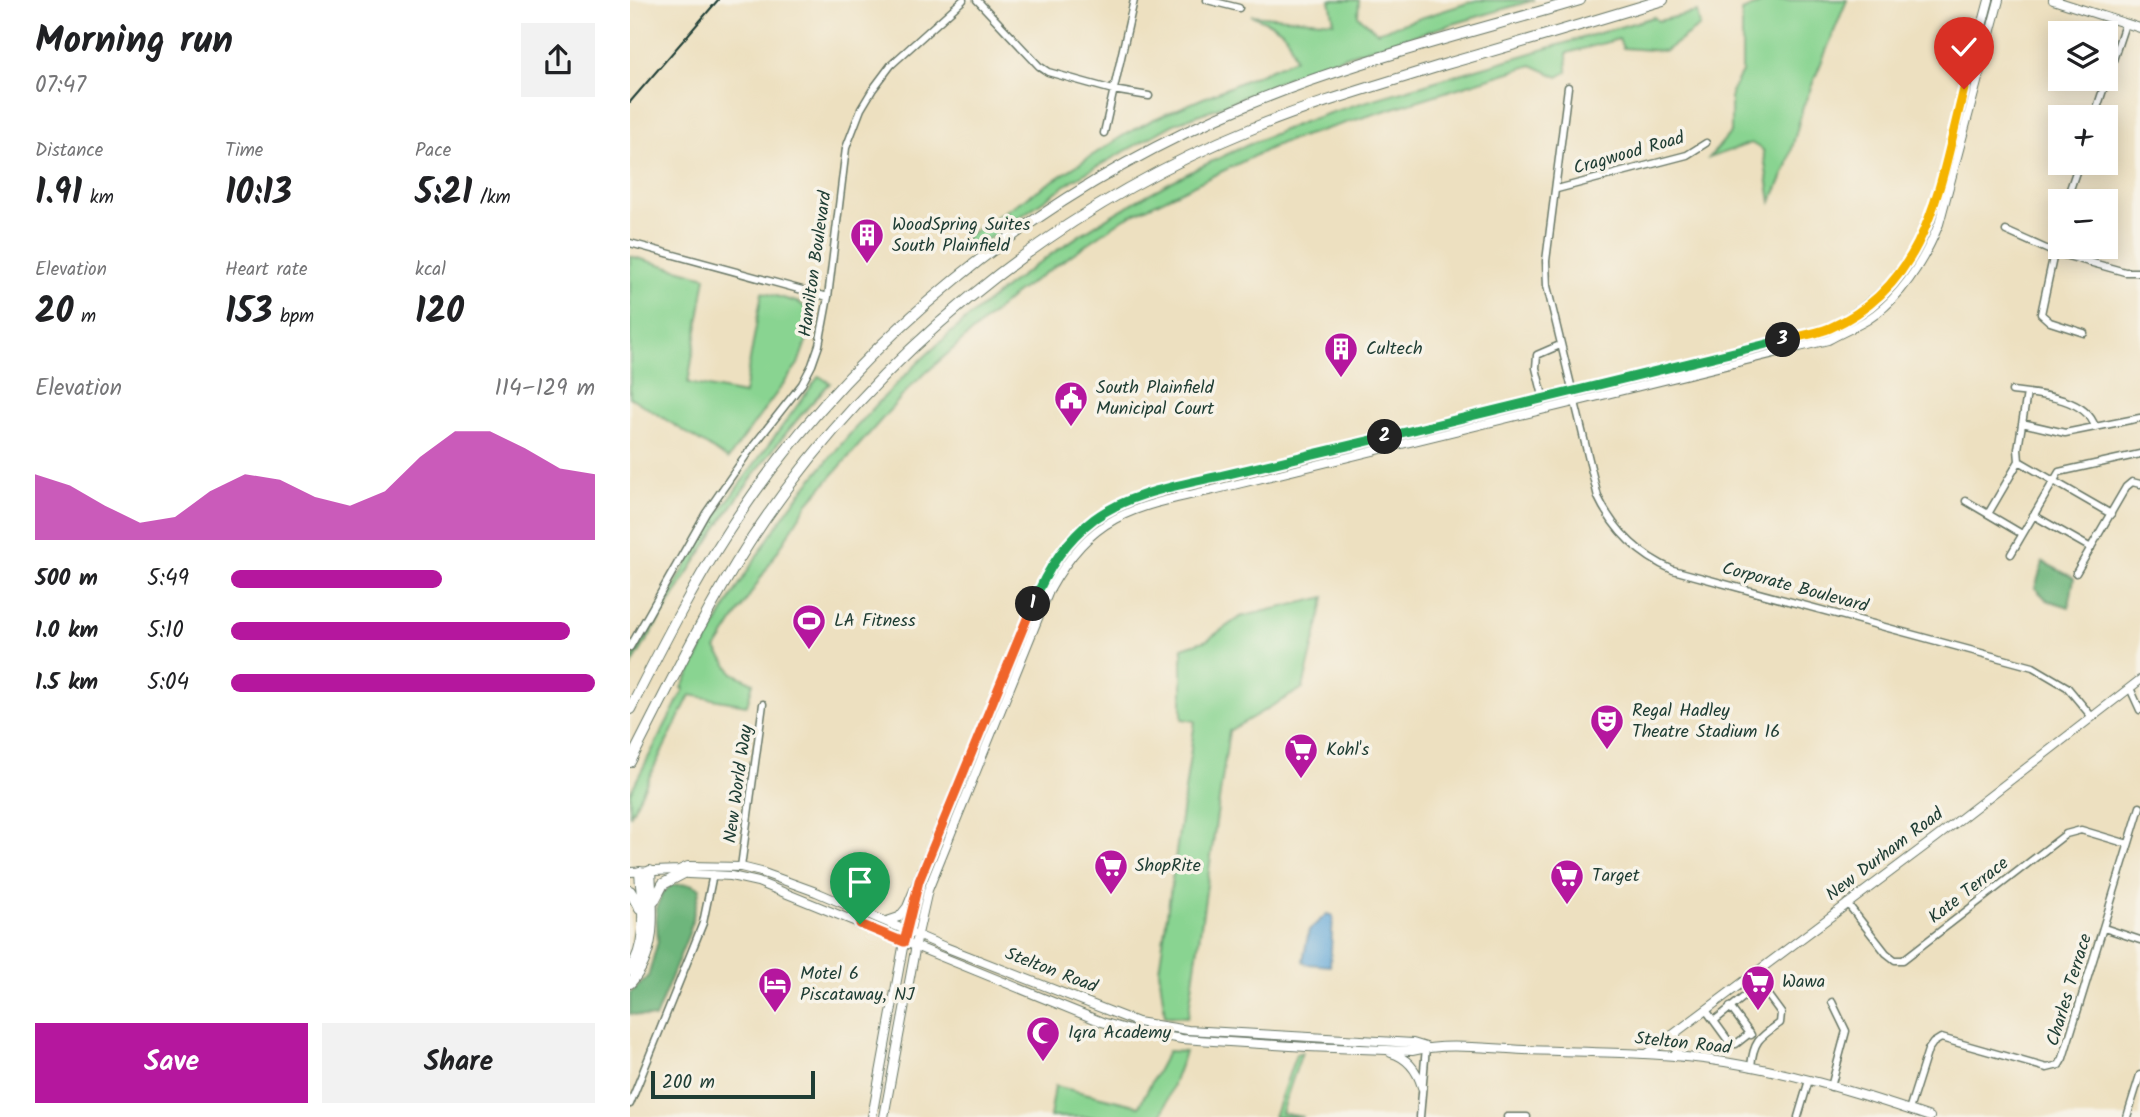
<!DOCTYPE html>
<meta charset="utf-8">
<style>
body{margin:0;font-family:Kalam,sans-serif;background:#f2f2f2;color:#202124;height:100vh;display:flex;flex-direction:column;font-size:26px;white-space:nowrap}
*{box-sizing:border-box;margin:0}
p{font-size:23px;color:#757577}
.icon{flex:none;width:38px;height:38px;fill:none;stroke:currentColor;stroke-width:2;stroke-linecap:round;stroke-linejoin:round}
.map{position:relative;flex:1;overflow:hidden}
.sheet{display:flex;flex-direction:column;background:#fff;width:630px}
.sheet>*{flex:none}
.controls{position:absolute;left:1418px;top:21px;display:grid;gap:14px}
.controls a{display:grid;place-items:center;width:70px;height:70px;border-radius:0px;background:#fff;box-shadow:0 4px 18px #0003;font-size:35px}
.scale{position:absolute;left:21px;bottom:18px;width:164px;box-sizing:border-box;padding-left:7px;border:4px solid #1f3d34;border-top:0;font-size:19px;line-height:24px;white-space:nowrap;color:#1f3d34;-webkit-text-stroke:5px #f7f3e8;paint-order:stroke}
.pin{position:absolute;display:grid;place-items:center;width:60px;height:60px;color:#fff;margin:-72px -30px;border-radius:50% 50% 50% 0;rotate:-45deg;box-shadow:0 0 7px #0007}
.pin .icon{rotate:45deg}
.km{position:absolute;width:35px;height:35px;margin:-18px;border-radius:50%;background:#222;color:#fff;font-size:19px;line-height:35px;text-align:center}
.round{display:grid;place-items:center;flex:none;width:74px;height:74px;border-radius:0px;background:#f2f2f2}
.summary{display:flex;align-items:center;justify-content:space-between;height:119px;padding:0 35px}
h1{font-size:38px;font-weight:800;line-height:52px}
.figures{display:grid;grid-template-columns:repeat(3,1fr);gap:10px;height:119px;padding:7px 35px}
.figures div{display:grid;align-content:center}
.figures b{font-size:35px;font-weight:800}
.figures small{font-size:19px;font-weight:400}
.figures p{font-size:19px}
.chart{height:196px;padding:14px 35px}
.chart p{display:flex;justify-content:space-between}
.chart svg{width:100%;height:126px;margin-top:7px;fill:#b5179e;opacity:.7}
.primary-button{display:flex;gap:14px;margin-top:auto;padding:14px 35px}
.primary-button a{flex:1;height:80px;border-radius:0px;background:#b5179e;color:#fff;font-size:28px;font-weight:800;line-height:80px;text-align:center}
.primary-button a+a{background:#f2f2f2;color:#202124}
ul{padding:0 35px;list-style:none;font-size:23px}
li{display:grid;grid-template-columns:112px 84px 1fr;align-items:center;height:52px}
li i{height:18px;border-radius:9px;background:#b5179e}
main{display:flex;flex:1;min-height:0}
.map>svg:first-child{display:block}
</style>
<main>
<section class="sheet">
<div class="summary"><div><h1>Morning run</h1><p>07:47</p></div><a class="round"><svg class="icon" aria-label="share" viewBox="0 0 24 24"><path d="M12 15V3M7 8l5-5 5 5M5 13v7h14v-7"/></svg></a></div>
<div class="figures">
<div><p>Distance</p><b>1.91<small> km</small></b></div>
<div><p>Time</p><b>10:13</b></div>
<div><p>Pace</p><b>5:21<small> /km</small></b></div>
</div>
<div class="figures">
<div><p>Elevation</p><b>20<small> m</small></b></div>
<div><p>Heart rate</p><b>153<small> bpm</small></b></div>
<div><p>kcal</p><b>120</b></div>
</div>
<div class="chart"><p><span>Elevation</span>114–129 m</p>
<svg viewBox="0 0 160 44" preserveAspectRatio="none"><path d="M0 44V21L10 25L20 32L30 38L40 36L50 27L60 21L70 23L80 29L90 32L100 27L110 15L120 6L130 6L140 12L150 19L160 21V44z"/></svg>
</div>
<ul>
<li><b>500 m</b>5:49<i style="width:58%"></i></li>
<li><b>1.0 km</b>5:10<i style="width:93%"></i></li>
<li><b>1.5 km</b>5:04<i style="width:100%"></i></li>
</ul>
<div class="primary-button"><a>Save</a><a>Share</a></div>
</section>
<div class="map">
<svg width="1510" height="1117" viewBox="0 0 1510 1117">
<rect width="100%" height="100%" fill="#f7f3e8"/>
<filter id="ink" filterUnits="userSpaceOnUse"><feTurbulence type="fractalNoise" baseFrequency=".0143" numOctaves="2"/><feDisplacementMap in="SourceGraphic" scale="14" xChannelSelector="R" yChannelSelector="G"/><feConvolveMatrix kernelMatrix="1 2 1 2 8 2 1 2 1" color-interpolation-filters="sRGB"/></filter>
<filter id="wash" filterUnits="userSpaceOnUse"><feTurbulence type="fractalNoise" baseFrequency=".00686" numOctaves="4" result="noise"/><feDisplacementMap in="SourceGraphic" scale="28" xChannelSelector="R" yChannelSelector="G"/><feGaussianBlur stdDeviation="1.57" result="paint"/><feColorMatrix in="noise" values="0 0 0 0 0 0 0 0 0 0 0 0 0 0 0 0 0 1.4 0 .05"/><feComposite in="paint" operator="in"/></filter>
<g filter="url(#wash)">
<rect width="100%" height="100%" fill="#ede0c0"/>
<path fill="#89d491" stroke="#548862" stroke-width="2" d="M700,0H729L728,16L747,32L847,0H904L725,53L675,70L597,104L544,124L443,180L344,249L335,237L494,135L522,120L665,59C657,27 650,28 621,15L704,22Z
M1139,0H1217L1173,107L1157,167L1141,202L1133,150L1121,143L1079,158L1101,132V92L1112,72V11Z
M1067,12L1070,26L1035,51L993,48L989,39L937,53V72L928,77L902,65L651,143L495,218L386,293L281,386L178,503L86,649L103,673L123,683L117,705L60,695L0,816V793L54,689L52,688C84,626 119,565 159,508C171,492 185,476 198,460C317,315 468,207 641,135C691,113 746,99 799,83C874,61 949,39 1024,17L1028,21Z
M0,256L76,277L58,383L114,394L132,292L170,303L181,313L178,336L168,364L98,459L0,397Z
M189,376L200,383C119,468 60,569 0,668V663L77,529Z
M695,597L673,688L599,731L558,1017L535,1016L529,970L565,721L552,719V648L577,640L610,617Z
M538,1051L555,1052L531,1117H420L425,1086L509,1106Z
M672,1052L651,1113L673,1117H644L666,1054Z"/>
<path fill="#6eb67b" stroke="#467a58" stroke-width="2" d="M1413,562L1444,578L1439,607L1417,600L1405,588Z
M60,884L70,888L59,933L25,1018L0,1014V993L18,977L28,941L26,910L32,893L42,885Z"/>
<path fill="#62a7d8" stroke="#407286" stroke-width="2" d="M697,914L703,916L700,966L677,964L673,961L679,930Z"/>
</g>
<g filter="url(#ink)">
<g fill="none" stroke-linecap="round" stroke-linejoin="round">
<g stroke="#677665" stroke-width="9">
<path id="minor" d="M347,0L409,66L418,72L483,90L519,96
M577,0L609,8
M938,87L916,261L917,286L968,497C984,531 1009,555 1043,570L1403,667L1437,687L1462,717
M1464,117L1495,24
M474,133L504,0
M927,189L1057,155L1076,143
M1436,201L1449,163
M1430,225L1411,314L1420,322L1454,333
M1376,231L1423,252L1495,272H1510
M0,243L198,297
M1382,391C1408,394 1457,398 1465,427
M914,400L906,368L907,355L930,345
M1392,423L1435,433L1510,418
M1389,461L1481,514
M1389,461L1388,449L1397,393
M1336,501L1392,534
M1358,514L1389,461
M1403,515L1461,548
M1381,554L1429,472L1510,454
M1446,573L1496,487L1502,482L1510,484
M0,647L76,513L117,454L172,384L182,365L189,345L198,297L216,148L231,109L243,89L261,65L333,0
M1500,688L1510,710
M111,867L133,704
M1217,903L1256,953L1265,960H1273L1436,834L1451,830L1498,844
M1474,928L1510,940
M1100,1007L1121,1035
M1076,1010L1100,1043L1106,1044L1120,1033
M1084,1021L1130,984
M1121,1067C1123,1041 1130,1037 1150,1023L1151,1013L1123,975
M1201,1087L1216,1031L1202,1002
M0,1104L73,923L83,874
M1279,1110L1298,1050L1303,1043L1311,1038L1417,1068L1429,1065L1433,1058L1510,807
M790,1117L796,1047
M877,1117H897
M1168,1117L1179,1080
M1497,1117L1510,1075"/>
</g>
<g stroke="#677665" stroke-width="10">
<path id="major" d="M1423,0L1510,28
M52,871L58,874L101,876L128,882L472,1022L503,1031L552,1039L677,1047L783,1051C818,1042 859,1049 894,1050C954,1052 1015,1052 1074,1059C1151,1069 1227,1092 1300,1117
M0,872L49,870L58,866L111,867L131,872L186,892L315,947L507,1022L558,1030L783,1043L796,1047
M257,921L269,917L277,907L410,587C441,530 466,513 527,491L1066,364L1199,329C1248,302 1284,267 1302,213L1359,0
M1047,1032C1043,1042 1044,1049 1051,1057
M761,1053C778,1058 787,1070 792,1087
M1017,1054L1307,837L1510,680
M242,1117L274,942L283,904
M254,1117L288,934L298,890L419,591C462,514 502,507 583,490L1198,340C1211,333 1225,327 1237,320C1272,298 1294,260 1309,224L1369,0"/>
</g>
<g stroke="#677665" stroke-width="12">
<path id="highway" d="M0,709C31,648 62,587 99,530C223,339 409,191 619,104C725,60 839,33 950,0
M0,762C38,688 74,613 119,543C238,360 419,211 621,129C684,103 749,85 813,65C887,44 960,22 1033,0
M0,891L10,909
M24,901L33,884L54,873
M0,970C20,941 12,905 10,872
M0,983C28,952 22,910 20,871"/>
</g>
<use href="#minor" stroke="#fff" stroke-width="6"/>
<use href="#major" stroke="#fff" stroke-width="8"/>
<use href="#highway" stroke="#fff" stroke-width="10"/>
<path stroke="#1f3d34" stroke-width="2" d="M0,102L88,0"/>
</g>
</g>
<g fill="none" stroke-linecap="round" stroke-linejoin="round" filter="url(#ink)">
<g stroke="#fff" stroke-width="14">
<path id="split-1" d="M230,924L274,942L289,881L403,604"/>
</g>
<g stroke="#fff" stroke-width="14">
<path id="split-2" d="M403,604C416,571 435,541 464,519C501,492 551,485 594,475C648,462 702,450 755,437"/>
</g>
<g stroke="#fff" stroke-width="14">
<path id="split-3" d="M755,437L1153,340"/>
</g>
<g stroke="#fff" stroke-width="14">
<path id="split-4" d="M1153,340C1169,336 1186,334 1200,328C1300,284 1310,182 1334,89"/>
</g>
<use href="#split-1" stroke="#f0652b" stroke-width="9"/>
<use href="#split-2" stroke="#22a559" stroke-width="9"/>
<use href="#split-3" stroke="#22a559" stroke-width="9"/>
<use href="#split-4" stroke="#f5b400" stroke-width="9"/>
</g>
<defs>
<g id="building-pin" transform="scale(1.75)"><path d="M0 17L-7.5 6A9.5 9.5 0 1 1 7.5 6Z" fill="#b5179e" stroke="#f7f3e8"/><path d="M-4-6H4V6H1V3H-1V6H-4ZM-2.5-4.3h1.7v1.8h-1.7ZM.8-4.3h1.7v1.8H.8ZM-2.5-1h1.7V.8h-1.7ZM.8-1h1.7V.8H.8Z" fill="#fff"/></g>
<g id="civic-pin" transform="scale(1.75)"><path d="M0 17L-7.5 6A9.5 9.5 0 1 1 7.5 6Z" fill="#b5179e" stroke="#f7f3e8"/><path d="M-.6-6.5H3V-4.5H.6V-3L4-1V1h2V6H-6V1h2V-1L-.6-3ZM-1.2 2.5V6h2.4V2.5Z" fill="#fff"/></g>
<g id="stadium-pin" transform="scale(1.75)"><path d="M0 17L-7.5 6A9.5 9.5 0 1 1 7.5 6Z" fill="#b5179e" stroke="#f7f3e8"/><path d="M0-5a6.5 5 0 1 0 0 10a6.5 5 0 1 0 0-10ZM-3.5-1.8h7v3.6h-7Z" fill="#fff"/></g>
<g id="theatre-pin" transform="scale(1.75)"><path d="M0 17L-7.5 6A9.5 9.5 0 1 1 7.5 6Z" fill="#b5179e" stroke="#f7f3e8"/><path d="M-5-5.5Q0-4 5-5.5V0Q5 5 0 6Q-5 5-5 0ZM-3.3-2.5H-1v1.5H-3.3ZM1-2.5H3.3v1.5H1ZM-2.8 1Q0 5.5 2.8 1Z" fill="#fff"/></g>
<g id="supermarket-pin" transform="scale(1.75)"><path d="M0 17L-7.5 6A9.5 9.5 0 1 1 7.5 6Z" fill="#b5179e" stroke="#f7f3e8"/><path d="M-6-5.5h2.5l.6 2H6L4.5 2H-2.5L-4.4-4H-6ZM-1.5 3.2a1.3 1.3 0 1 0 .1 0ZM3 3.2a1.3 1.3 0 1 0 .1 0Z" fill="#fff"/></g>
<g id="hotel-pin" transform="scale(1.75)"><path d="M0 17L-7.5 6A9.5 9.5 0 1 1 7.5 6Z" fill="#b5179e" stroke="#f7f3e8"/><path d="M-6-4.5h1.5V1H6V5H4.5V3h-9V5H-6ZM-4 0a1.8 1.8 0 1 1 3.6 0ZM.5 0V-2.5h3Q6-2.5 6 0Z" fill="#fff"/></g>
<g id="mosque-pin" transform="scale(1.75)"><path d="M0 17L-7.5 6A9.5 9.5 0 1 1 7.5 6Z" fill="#b5179e" stroke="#f7f3e8"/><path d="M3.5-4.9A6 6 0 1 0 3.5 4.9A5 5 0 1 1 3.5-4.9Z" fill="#fff"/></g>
</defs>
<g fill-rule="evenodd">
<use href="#building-pin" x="237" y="235"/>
<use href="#building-pin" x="711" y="349"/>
<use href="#civic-pin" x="441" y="398"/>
<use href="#stadium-pin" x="179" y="621"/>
<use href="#theatre-pin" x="977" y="721"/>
<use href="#supermarket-pin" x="671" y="750"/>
<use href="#supermarket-pin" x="481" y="866"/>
<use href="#supermarket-pin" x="937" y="876"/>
<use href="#supermarket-pin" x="1128" y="982"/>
<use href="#hotel-pin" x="145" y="984"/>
<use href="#mosque-pin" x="413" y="1033"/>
</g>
<g text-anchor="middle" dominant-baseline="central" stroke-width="7" stroke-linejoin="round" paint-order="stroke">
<g font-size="18" fill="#1f3d34" stroke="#f7f3e8">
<text transform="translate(999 154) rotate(-16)">Cragwood Road</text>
<text transform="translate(186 264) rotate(-82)">Hamilton Boulevard</text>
<text transform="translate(1165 588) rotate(15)">Corporate Boulevard</text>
<text transform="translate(109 784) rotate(-82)">New World Way</text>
<text transform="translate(1255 855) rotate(-37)">New Durham Road</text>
<text transform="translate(1339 891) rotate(-38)">Kate Terrace</text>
<text transform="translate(421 971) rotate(21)">Stelton Road</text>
<text transform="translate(1440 990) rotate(-73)">Charles Terrace</text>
<text transform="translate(1053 1044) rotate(6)">Stelton Road</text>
</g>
<g font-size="18" fill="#1f3d34" stroke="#f7f3e8" text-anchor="start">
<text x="262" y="225">WoodSpring Suites<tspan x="262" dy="21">South Plainfield</tspan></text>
<text x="736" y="349">Cultech</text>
<text x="466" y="388">South Plainfield<tspan x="466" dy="21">Municipal Court</tspan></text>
<text x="204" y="621">LA Fitness</text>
<text x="1002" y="711">Regal Hadley<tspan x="1002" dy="21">Theatre Stadium 16</tspan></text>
<text x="696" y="750">Kohl's</text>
<text x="505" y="866">ShopRite</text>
<text x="962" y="876">Target</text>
<text x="170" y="974">Motel 6<tspan x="170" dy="21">Piscataway, NJ</tspan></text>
<text x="1152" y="982">Wawa</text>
<text x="438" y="1033">Iqra Academy</text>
</g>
</g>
</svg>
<div class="controls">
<a><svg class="icon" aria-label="layers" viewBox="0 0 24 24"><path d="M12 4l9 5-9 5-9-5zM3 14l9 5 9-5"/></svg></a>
<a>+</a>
<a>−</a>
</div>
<div class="scale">200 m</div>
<div class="pin" style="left:230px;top:924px;background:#1e9e55"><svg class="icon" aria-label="arrive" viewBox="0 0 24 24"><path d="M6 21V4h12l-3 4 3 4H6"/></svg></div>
<div class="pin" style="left:1334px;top:89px;background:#d93025"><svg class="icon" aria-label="check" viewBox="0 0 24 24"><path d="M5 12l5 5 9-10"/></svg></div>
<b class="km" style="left:403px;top:604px">1</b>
<b class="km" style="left:755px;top:437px">2</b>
<b class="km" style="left:1153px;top:340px">3</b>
</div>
</main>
